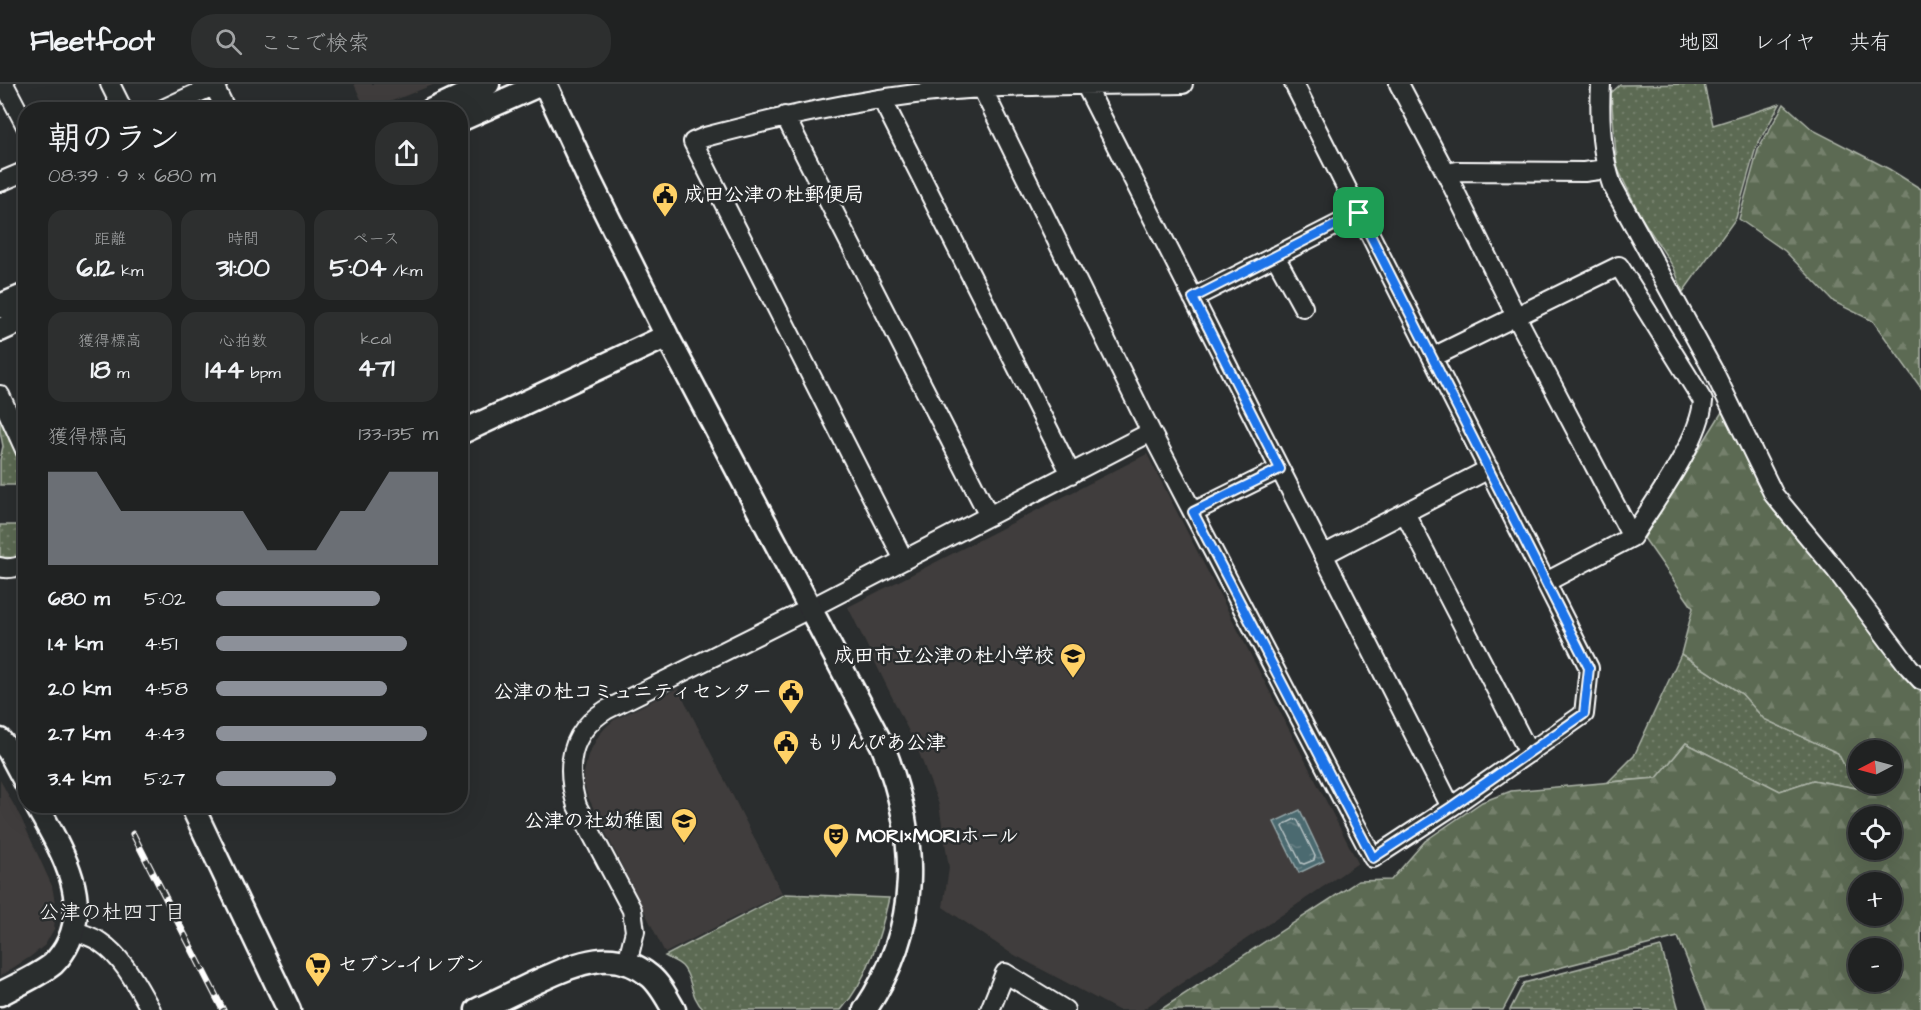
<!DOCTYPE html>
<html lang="ja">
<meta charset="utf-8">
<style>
body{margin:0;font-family:"Architects Daughter","Klee One",sans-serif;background:#2d2f2f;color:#f1f3f6;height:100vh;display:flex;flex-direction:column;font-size:22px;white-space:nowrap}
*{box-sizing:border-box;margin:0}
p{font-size:20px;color:#a2a4a5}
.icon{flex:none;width:33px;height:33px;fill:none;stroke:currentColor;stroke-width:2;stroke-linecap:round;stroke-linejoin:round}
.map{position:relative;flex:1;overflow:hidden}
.sheet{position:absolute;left:18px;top:18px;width:450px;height:711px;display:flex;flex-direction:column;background:#202222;border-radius:24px;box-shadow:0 6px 24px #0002,0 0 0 2px #3d3f40}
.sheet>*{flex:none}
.needle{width:39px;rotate:264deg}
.tools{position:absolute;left:1848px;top:656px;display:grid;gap:12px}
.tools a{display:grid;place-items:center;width:54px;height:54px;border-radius:50%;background:#202222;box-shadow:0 6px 24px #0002,0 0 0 2px #3d3f40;font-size:30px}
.pin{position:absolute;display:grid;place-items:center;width:51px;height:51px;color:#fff;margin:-26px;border-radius:12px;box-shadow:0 3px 9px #0006}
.round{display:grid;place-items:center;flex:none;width:63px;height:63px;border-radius:24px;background:#2d2f2f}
.summary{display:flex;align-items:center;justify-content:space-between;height:102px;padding:0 30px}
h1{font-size:33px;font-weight:700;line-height:45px}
.metrics{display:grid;grid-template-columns:repeat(3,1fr);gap:9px;height:102px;padding:6px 30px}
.metrics div{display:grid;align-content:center;border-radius:15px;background:#2d2f2f;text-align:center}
.metrics b{font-size:26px;font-weight:700}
.metrics small{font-size:16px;font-weight:400}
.metrics p{font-size:16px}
.chart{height:168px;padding:12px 30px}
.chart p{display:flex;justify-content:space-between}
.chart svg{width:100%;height:108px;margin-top:6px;fill:#8c9099;opacity:.7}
ul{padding:0 30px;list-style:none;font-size:20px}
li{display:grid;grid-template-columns:96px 72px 1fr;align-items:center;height:45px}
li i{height:15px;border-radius:8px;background:#8c9099}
header{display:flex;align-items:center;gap:36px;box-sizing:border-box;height:84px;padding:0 30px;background:#202222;border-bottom:2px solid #3d3f40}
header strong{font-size:28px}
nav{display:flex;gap:33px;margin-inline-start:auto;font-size:21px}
.search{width:420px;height:54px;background:#2d2f2f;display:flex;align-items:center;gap:15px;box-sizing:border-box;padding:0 21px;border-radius:24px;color:#a2a4a5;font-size:22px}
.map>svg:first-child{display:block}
</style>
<header>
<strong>Fleetfoot</strong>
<div class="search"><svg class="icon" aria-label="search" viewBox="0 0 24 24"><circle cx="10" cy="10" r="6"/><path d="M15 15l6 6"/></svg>ここで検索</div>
<nav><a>地図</a><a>レイヤ</a><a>共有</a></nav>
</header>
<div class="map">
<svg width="1921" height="926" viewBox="0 0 1921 926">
<defs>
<pattern id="grass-dots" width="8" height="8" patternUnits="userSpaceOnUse" patternTransform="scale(1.5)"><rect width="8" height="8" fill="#5b6a52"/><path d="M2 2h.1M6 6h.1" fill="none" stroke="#74806c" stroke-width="1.8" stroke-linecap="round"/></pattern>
<pattern id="forest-firs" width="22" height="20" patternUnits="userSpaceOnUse" patternTransform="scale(1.5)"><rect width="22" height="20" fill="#5b6a52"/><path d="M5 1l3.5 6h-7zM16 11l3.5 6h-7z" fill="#74806c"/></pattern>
<pattern id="water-ripples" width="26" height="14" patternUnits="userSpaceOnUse" patternTransform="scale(1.5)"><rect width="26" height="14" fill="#4c6a6f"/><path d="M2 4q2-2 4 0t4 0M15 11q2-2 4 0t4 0" fill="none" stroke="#678085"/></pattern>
</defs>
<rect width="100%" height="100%" fill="#2a2d2e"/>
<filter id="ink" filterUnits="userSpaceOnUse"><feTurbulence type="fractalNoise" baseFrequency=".0167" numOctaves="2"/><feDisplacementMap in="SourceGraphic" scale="12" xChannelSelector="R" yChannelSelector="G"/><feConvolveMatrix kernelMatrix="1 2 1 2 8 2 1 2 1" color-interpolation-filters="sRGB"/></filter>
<g filter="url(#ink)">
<path fill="#403d3c" d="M354,0H435L372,25L366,26Z
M1147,370L1358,779L1142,926H1118L1009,868L943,823L949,784L939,721L918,666L848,523Z
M678,604L782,809L665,869L587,711L584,700V689L588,671L599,651L606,643L614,636Z
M0,696L21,734L52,802L56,824L54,845L45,861L30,873L0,892Z"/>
<path fill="url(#grass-dots)" stroke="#adb4a8" stroke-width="1.5" d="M1704,0L1713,41L1780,20L1756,63L1736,134L1683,208L1674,184L1641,133L1617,83L1611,9L1620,1Z
M206,12L213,15L218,26H177Z
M0,334L25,389V401H0V376L3,362L0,347Z
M0,441H25V470L18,474L0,473Z
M1681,570L1742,610L1764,635L1838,669L1856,704L1813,696L1780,707L1686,659L1657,694L1608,698L1634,672Z
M785,810L889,814C880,853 868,895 841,926H704C689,912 693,893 682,882C678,878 670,875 665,872Z
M1661,863L1679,926H1510L1524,899Z"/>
<path fill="url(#forest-firs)" stroke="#adb4a8" stroke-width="1.5" fill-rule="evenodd" d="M1784,20L1813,46L1889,85L1921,105V304L1873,237L1834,218L1785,167L1739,135L1758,66Z
M1722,328L1770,417L1905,591L1921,608V926H1707L1678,853L1520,894L1503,926H1160L1358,797L1391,796L1425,757L1482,718L1511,707L1657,694L1686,659L1780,707L1813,696L1856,704L1838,669L1764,635L1742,610L1681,570L1693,524L1644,454ZM1858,666H1892V699H1858ZM1858,732H1892V765H1858ZM1858,798H1892V831H1858ZM1858,864H1892V897H1858Z"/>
<path fill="url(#water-ripples)" stroke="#94a6a9" stroke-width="1.5" d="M1300,726L1324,777L1299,789L1274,738Z"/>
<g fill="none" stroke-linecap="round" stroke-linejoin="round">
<path stroke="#b7c3c5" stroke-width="1.5" d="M1295,735L1298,737L1315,772L1314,776L1304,780L1301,779L1283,743L1285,740Z"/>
<g stroke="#fff" stroke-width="22">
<path id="minor" d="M4,0L26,42
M110,0L123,26
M213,0L226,26
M1085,0C1206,242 1330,481 1451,723
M1399,0L1447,91L1516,232L1632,453L1546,498
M1601,0C1599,34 1601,69 1612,101L1713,286L1774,411L1836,486L1909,583L1921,596
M982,4L1151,348L1373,774L1451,723L1584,630L1589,584L1294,0
M882,15L1071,390
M161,26L217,0
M785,32L989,432
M1447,91L1456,87L1584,88L1606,85
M0,98L26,87
M1275,172L1303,223
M1193,214L1360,129
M1433,273L1619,182L1703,317C1700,357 1654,418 1632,453
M0,311L26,368
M1193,428L1280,385
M1405,429L1529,669
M1325,470L1489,385
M904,476L693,58L705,53C796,29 888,9 982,4C1049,0 1116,1 1183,0
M0,483C8,486 18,483 26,480
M73,846C82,850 92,852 100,858C124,874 137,902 151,926
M627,879L635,847L632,826L577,722C565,683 569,649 606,626L809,525L1151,348
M990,926L1005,889L1065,926"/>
</g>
<g stroke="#fff" stroke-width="27">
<path id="tertiary" d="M545,0L590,97L667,252L883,663C919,755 922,841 865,926
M432,26L488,0
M460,36L541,0
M0,222L26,211
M0,246L26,234
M460,349L667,252
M0,656L9,667L26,699
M192,722L289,926
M0,910C17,901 38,892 53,880C60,873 65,866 69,857C90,810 59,763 37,722
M477,926C497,917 517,907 536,898C574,881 612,861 650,892C660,900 667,914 674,926"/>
</g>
<use href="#minor" stroke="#2a2d2e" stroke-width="18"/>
<use href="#tertiary" stroke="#2a2d2e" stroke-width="22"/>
<g stroke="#fff" stroke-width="7">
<path id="rail" d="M133,750L223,926"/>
</g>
<use href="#rail" stroke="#2a2d2e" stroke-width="4.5" stroke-dasharray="14" stroke-linecap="butt"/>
</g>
</g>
<g fill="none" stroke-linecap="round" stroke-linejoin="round" filter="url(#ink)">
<g stroke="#fff" stroke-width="12">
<path id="route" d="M1359,129L1589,584L1584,630L1451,723L1373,774L1193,428L1280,385L1193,214Z"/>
</g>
<use href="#route" stroke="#1a73e8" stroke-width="8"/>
</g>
<defs>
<g id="civic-pin" transform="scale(1.35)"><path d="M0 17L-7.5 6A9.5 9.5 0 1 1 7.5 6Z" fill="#ffd166" stroke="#2a2d2e"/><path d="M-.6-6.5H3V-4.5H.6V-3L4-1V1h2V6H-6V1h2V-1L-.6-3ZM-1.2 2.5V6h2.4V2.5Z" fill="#111"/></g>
<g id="school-pin" transform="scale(1.35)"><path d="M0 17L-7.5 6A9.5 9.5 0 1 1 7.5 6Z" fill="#ffd166" stroke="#2a2d2e"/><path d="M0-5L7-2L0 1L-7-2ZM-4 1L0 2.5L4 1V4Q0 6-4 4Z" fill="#111"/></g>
<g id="theatre-pin" transform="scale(1.35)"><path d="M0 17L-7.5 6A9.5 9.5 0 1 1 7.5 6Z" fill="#ffd166" stroke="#2a2d2e"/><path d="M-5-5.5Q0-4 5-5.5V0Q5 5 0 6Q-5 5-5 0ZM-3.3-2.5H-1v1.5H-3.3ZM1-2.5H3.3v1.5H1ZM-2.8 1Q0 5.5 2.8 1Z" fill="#111"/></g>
<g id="supermarket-pin" transform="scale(1.35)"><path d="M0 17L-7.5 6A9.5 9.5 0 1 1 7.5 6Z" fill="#ffd166" stroke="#2a2d2e"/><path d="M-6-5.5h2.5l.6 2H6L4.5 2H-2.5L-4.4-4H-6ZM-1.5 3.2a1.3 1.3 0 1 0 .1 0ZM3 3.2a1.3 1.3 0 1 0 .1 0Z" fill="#111"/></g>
</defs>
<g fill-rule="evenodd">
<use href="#civic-pin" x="665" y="111"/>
<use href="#school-pin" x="1073" y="572"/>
<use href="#civic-pin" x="791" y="608"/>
<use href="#civic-pin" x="786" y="659"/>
<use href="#school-pin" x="684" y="737"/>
<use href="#theatre-pin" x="836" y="752"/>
<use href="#supermarket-pin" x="318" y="881"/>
</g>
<g text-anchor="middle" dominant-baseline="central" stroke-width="5" stroke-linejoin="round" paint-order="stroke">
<g font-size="20" font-weight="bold" fill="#fff" stroke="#2a2d2e" text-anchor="start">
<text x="684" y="111">成田公津の杜郵便局</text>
<text x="1054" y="572" text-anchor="end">成田市立公津の杜小学校</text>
<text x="772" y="608" text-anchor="end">公津の杜コミュニティセンター</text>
<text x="806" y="659">もりんぴあ公津</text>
<text x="664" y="737" text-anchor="end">公津の社幼稚園</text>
<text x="856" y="752">MORI×MORIホール</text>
<text x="338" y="881">セブン-イレブン</text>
</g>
<g font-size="21" fill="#fff" stroke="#2a2d2e">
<text x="112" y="828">公津の杜四丁目</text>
</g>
</g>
</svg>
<div class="tools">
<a><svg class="needle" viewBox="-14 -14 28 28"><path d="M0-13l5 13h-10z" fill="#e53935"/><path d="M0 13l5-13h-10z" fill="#a2a4a5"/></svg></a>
<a><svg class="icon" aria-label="locate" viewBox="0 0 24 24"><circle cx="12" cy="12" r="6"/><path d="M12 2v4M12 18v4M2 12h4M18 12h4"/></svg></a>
<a>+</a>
<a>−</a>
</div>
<div class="pin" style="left:1359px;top:129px;background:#1e9e55"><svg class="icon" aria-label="arrive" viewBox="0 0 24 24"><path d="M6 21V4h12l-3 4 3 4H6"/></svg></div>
<section class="sheet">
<div class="summary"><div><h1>朝のラン</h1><p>08:39 · 9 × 680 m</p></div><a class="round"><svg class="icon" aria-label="share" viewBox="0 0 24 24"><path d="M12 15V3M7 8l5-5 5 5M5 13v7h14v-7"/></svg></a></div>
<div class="metrics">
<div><p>距離</p><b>6.12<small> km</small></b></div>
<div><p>時間</p><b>31:00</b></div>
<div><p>ペース</p><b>5:04<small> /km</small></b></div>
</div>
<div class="metrics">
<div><p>獲得標高</p><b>18<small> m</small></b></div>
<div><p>心拍数</p><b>144<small> bpm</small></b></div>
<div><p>kcal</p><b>471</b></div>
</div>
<div class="chart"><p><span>獲得標高</span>133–135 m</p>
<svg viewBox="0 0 160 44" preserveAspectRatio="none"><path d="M0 44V6L10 6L20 6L30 22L40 22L50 22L60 22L70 22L80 22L90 38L100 38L110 38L120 22L130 22L140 6L150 6L160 6V44z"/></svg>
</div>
<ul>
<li><b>680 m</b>5:02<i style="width:74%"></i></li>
<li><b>1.4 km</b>4:51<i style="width:86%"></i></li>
<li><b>2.0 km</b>4:58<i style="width:77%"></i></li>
<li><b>2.7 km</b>4:43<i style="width:95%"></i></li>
<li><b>3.4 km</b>5:27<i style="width:54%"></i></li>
</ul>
</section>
</div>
